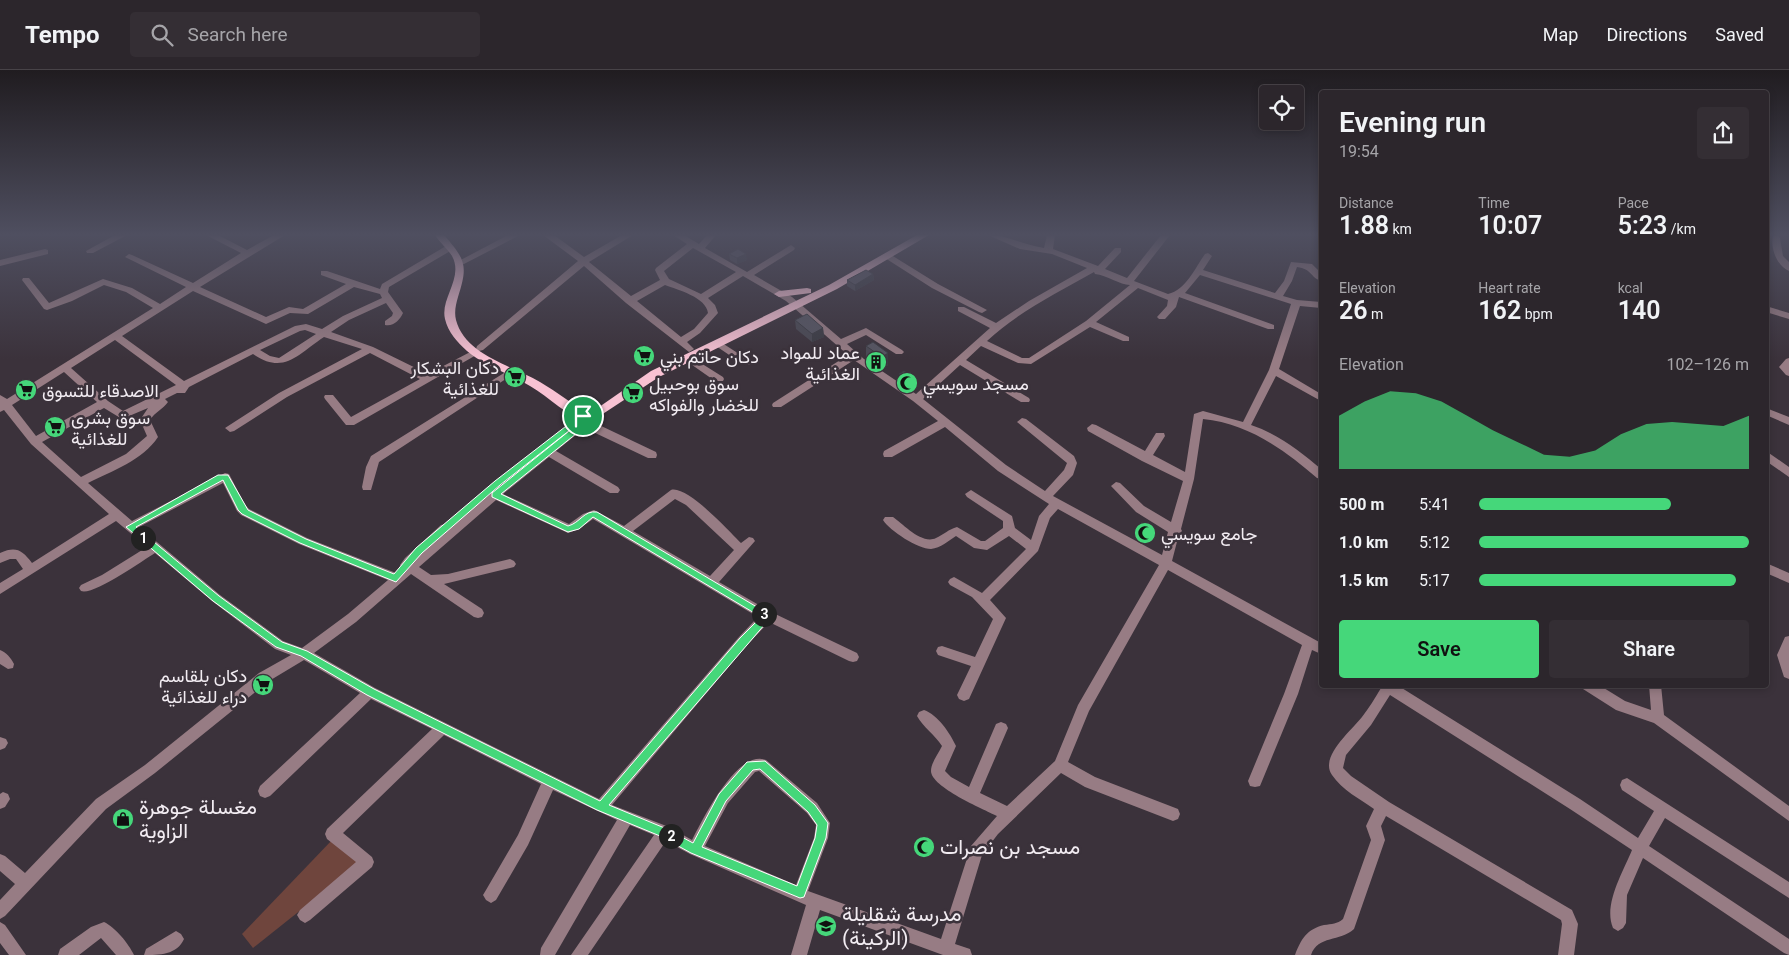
<!DOCTYPE html>
<meta charset="utf-8">
<style>
body{margin:0;font-family:Roboto,Vazirmatn,sans-serif;background:#342e34;color:#f1f3f6;height:100vh;display:flex;flex-direction:column;font-size:19px;white-space:nowrap}
*{box-sizing:border-box;margin:0}
p{font-size:16px;color:#a6a5a9}
.icon{flex:none;width:28px;height:28px;fill:none;stroke:currentColor;stroke-width:2;stroke-linecap:round;stroke-linejoin:round}
.map{position:relative;flex:1;overflow:hidden}
.side{position:absolute;left:1319px;top:20px;width:450px;height:598px;display:flex;flex-direction:column;background:#2c262c;border-radius:5px;box-shadow:0 2px 8px #0003,0 0 0 1px #484348}
.side>*{flex:none}
.fabs{position:absolute;left:1259px;top:15px;display:grid;gap:10px}
.fabs a{display:grid;place-items:center;width:45px;height:45px;border-radius:5px;background:#2c262c;box-shadow:0 2px 8px #0003,0 0 0 1px #484348;font-size:25px}
.pin{position:absolute;display:grid;place-items:center;width:42px;height:42px;color:#fff;margin:-21px;border:2px solid #fff;border-radius:50%;box-shadow:0 1px 5px #0007}
.km{position:absolute;width:25px;height:25px;margin:-12px;border-radius:50%;background:#222;color:#fff;font-size:14px;line-height:25px;text-align:center}
.round{display:grid;place-items:center;flex:none;width:52px;height:52px;border-radius:5px;background:#342e34}
.head{display:flex;align-items:center;justify-content:space-between;height:85px;padding:0 20px}
h1{font-size:28px;font-weight:600;line-height:38px}
.stats{display:grid;grid-template-columns:repeat(3,1fr);gap:8px;height:85px;padding:5px 20px}
.stats div{display:grid;align-content:center}
.stats b{font-size:25px;font-weight:600}
.stats small{font-size:14px;font-weight:400}
.stats p{font-size:14px}
.chart{height:140px;padding:10px 20px}
.chart p{display:flex;justify-content:space-between}
.chart svg{width:100%;height:90px;margin-top:5px;fill:#45d77a;opacity:.7}
.primary-button{display:flex;gap:10px;margin-top:auto;padding:10px 20px}
.primary-button a{flex:1;height:58px;border-radius:5px;background:#45d77a;color:#111;font-size:20px;font-weight:600;line-height:58px;text-align:center}
.primary-button a+a{background:#342e34;color:#f1f3f6}
ul{padding:0 20px;list-style:none;font-size:16px}
li{display:grid;grid-template-columns:80px 60px 1fr;align-items:center;height:38px}
li i{height:12px;border-radius:6px;background:#45d77a}
header{display:flex;align-items:center;gap:30px;box-sizing:border-box;height:70px;padding:0 25px;background:#2c262c;border-bottom:1px solid #484348}
header strong{font-size:24px}
nav{display:flex;gap:28px;margin-inline-start:auto;font-size:18px}
.search{width:350px;height:45px;background:#342e34;display:flex;align-items:center;gap:12px;box-sizing:border-box;padding:0 18px;border-radius:5px;color:#a6a5a9;font-size:19px}
.map>svg:first-child{display:block}
</style>
<header>
<strong>Tempo</strong>
<div class="search"><svg class="icon" aria-label="search" viewBox="0 0 24 24"><circle cx="10" cy="10" r="6"/><path d="M15 15l6 6"/></svg>Search here</div>
<nav><a>Map</a><a>Directions</a><a>Saved</a></nav>
</header>
<div class="map">
<svg width="1789" height="885" viewBox="0 0 1789 885">
<rect width="100%" height="100%" fill="#3b323b"/>
<path fill="#6f453d" d="M333,769L361,792L253,878L242,864Z"/>
<g fill="none" stroke-linecap="round" stroke-linejoin="round">
<path fill="#977c84" fill-rule="evenodd" d="M115,165H127L93,183H87L86,181Z
M206,165H218L247,180L274,165H285L200,217L266,247L289,237L303,239L346,214L321,205V201H327L380,219L382,214L446,176H452V180L389,217L388,222L403,243C400,250 393,257 385,255V251L392,246L393,243L386,233L349,250L331,262L373,277L428,304L476,279L477,276L578,191L543,165H554L584,187L622,165H633L589,192L631,226L660,210L655,200L656,198L687,174L673,165H684L699,174L707,165H716L705,178L747,202L791,175L795,178L794,180L754,205L792,227L841,269L866,258L902,280L904,282L902,284H896L866,265L847,274L864,289L916,324L990,258L958,241V237H964L996,253L1029,231L1087,198L1052,184L1020,179L988,165C1007,165 1024,175 1044,178L1047,165H1055L1053,179L1098,196L1115,178H1121V182L1105,199L1127,208L1161,165H1170L1134,211L1168,224C1186,220 1195,198 1205,184L1208,183L1212,186L1203,200L1275,223L1284,211L1291,192L1312,194L1321,203V211C1310,207 1312,199 1297,197L1292,211L1283,226L1297,230L1321,232V238L1300,236L1279,299L1321,324V331L1276,306L1251,355C1278,364 1300,381 1321,399V409L1317,408C1285,380 1247,353 1203,349L1194,409L1181,459L1182,461L1179,464L1172,491L1321,573V584L1312,580L1298,624L1260,716L1255,717L1250,716L1248,711L1284,624L1302,575L1168,500L1089,641L1068,692L1095,707L1178,739L1180,744L1178,749L1173,751L1085,717L1061,703L998,764L982,785L955,874L970,879L972,885H943L820,840L807,885H791L806,835L690,784L666,771L588,885H571L654,765L630,755L555,885H540L541,878L617,750L553,720L528,775L496,830L491,833L486,830L483,825L486,820L518,765L541,714L444,665L343,763L372,787L374,792L372,797L310,850L305,853L300,850L297,845L300,840L356,792L327,769L325,764L327,759L432,659L371,629L270,726L265,728L260,726L258,721L260,716L360,623L304,590L269,611L155,703L106,739L5,846L0,849V830L15,814L0,801V784L5,786L25,803L96,729L145,695L259,603L291,585L275,579L212,531L155,483C142,491 93,526 81,521L79,518L81,515L102,505L147,477L116,451L0,524V513L23,499L16,489H10L0,493V483C16,476 22,480 32,493L109,444L31,374L4,340L0,342V325L7,329L153,238L126,222L104,215L72,231L47,240L44,239L22,210L23,208H29L49,233L103,209L132,218L160,234L186,217L125,187L129,184L132,185L193,213L241,183ZM693,178L736,202L701,224L669,209L664,201ZM584,196L626,233L689,282L694,279L687,272L700,263L718,243L715,235L708,228L743,206L786,231L848,285L773,333L772,335L773,337H781L854,290L913,331L938,351L884,381L883,384L884,387H892L945,357L998,401L1049,434L1039,446L1031,470L1015,458L1012,446L971,420L965,424L967,427L1003,451V458L985,471H981L957,457C949,459 943,465 936,468C922,475 903,454 893,447H885L883,450C890,461 918,479 931,479C941,478 948,471 956,466L974,478L987,480L1009,466L1026,479L982,523L954,507L950,509L948,512L950,515L972,527L993,549L975,587L942,576L938,577L936,581L938,585L971,596L957,625L959,629L964,631L969,629L1006,548L990,530L1038,481L1050,448L1058,439L1159,495L1078,635L1055,691L1007,736L980,723L1008,658L1006,654L1001,652L996,654L969,717L951,707L945,701L956,676C950,663 938,645 924,640L919,642L917,646C923,657 935,665 942,676C938,684 931,693 931,701C931,717 983,739 997,746L971,776L941,869L808,821L828,768L830,753L817,733L766,690C737,679 703,749 692,770L669,757L612,735L747,575L769,552L849,591L853,592L857,591L859,587L857,583L771,542L719,512L755,471L753,468L749,467L741,473C729,461 687,415 671,420L624,456L594,440L583,444L569,454L503,424L549,387L610,423H618L620,420L618,417L556,381L587,356L591,361L648,388H656L657,385L656,382L597,354L596,347L585,346L450,457L445,454L441,455L405,488L400,495L402,498L396,503L307,468L249,439L245,435L229,404L225,403L132,451L88,413C112,401 143,390 158,367L150,350C155,342 163,339 168,332L165,329L177,323H185L189,317L253,284C284,305 297,285 324,267L362,279L279,323L225,358L230,362L234,361L287,327L370,283L420,309L351,347L333,325H325L324,327L325,329L346,355H354L478,284L479,281L483,280ZM1094,202L1095,204C1107,205 1120,215 1130,215L1086,251L1029,288H1022L987,271C1018,242 1057,223 1094,202ZM1200,205L1291,234L1269,300L1243,352L1203,341L1194,344L1185,402L1153,385L1165,366L1164,363H1156L1145,381L1096,355L1092,354L1087,358L1088,361L1142,391L1183,411L1171,452L1144,436L1120,413L1116,412L1111,416L1136,442L1168,462L1162,485L1053,426L1073,405L1077,393L1074,386L1026,349L1022,348L1017,352L1067,393L1064,400L1045,421L1006,395L923,329L960,295L1021,332H1029L1030,330L1029,328L966,290L981,276L1018,293L1031,294L1090,257L1123,271H1129V267L1096,252L1138,218L1168,230L1167,236L1157,247L1159,249H1165L1176,237L1179,227L1268,259H1274V255L1185,223ZM665,215C678,220 706,227 708,243L694,259L681,267L637,231ZM354,217L380,224L382,228L343,246L322,259L306,254L295,256L184,311L122,266L193,221L266,254L290,243L308,244ZM305,260L316,264L279,288L270,286L260,280L300,261ZM115,270L176,315L123,341L108,331L71,298ZM64,302L97,332L36,366L12,335ZM104,338L122,349L148,338L140,350L147,366L126,384L81,407L42,372ZM223,413L237,441L241,445L299,474L388,510L348,544L302,578L283,571L220,525L139,457ZM675,429L686,435L734,480L710,506L633,461ZM496,430L568,463L579,459L593,449L758,547L739,567L599,729L375,618L314,583L356,552L411,504L474,547L478,548L482,547L484,543L482,539L444,514L514,497L516,494L514,491L510,489L448,504L431,505L419,497ZM759,701L807,743L816,755L814,768L796,815L705,776L728,733L755,702Z
M508,165H520L462,195L459,196L455,193Z
M1773,166H1779L1780,168L1783,186L1789,192V201C1777,196 1770,178 1773,166Z
M45,179L48,180V184L0,196V190Z
M888,183L938,214L987,240L982,243L979,242L932,218L885,188L884,186Z
M1766,236L1789,243V249L1766,242Z
M719,271L750,291L752,293L750,295H744L716,276L714,274Z
M688,285L723,307L724,309L723,311H715L685,290L683,288L685,286Z
M1789,288V306L1786,305L1779,297L1786,289Z
M512,298L515,299L517,301L515,303L379,392L371,420H363L362,417L366,397L371,386Z
M1766,338L1789,347V355L1766,345Z
M1766,381L1789,397V407L1766,391Z
M1766,493L1789,503V513L1766,503Z
M1789,566V609L1784,607L1777,585L1785,567Z
M0,580C6,582 11,588 14,594L13,598L8,599L0,594Z
M1380,615H1397L1580,729L1638,768L1654,741L1622,720L1620,715L1622,710L1627,708L1789,812V828L1665,748L1649,776L1789,869V885L1784,883L1643,788L1627,825L1626,853L1623,858L1618,861L1613,858C1603,835 1623,802 1632,780L1570,739L1390,625L1371,655L1346,685L1343,698L1351,706L1389,732L1572,840L1578,854L1574,885H1558L1562,854L1561,850L1386,746L1381,756L1385,770L1354,859C1340,872 1318,865 1311,885H1295C1301,869 1307,859 1324,855C1332,854 1337,854 1343,849L1371,770L1366,756L1374,739C1360,729 1342,720 1332,705C1319,687 1352,660 1362,647C1369,638 1375,628 1381,618Z
M1582,615H1599L1625,631L1651,640L1649,615H1661L1664,645L1789,736V751L1654,653L1616,640L1583,619Z
M0,667L6,669L8,673L5,678L0,680Z
M3,722L8,724L10,729L5,737L0,739V724Z
M0,852L5,855L26,885H9L0,873Z
M104,852C115,857 129,874 134,885H116L101,868L79,885H58L60,879L91,857Z
M176,861L181,864L184,869C177,885 159,885 144,885L146,879Z"/>
<path fill="#f8c2d3" fill-rule="evenodd" d="M435,165H444C466,190 468,196 458,227C456,234 454,242 456,250C465,285 513,296 540,312C557,322 572,334 589,344L651,301L829,215L917,165H929L837,219L659,307L589,353C568,347 549,327 530,316C510,304 485,296 467,281C457,272 448,262 445,249C440,228 464,208 452,186C448,179 440,173 435,165Z
M807,218L811,219V223L779,227L774,224L779,221Z"/>
</g>
<path fill="#4a4953" d="M729,184L747,190L737,194L730,190Z
M873,204L874,210L855,221L847,216V210Z
M795,250L823,258L824,267L812,272L796,259Z
M873,272L888,295L882,299L866,288V276Z
M899,304L917,309V315L911,319L899,310Z"/>
<path fill="#3c3c44" d="M746,184L747,190L737,194V188Z
M873,204L874,210L855,221V215Z
M823,258L824,267L812,272V264Z
M888,283V295L882,299V287Z
M917,309V315L911,319V313Z"/>
<path fill="#565561" stroke="#3c3c44" d="M738,179L746,184L737,188L729,184Z
M866,200L873,204L855,215L847,210Z
M807,244L823,258L812,264L795,250Z
M873,272L888,283L882,287L866,276Z
M904,301L917,309L911,313L899,304Z"/>
<linearGradient id="sky" x2="0" y2="1"><stop stop-color="#201c20"/><stop offset="0.57" stop-color="#4f4f60"/><stop offset="1" stop-color="#4f4f60" stop-opacity="0"/></linearGradient>
<rect width="1789" height="289" fill="url(#sky)"/>
<path fill="#45d77a" stroke="#fff" fill-rule="evenodd" d="M583,343L592,347V351L501,424L568,456C580,453 584,440 597,442L772,546L609,735L667,759L693,773L719,724L747,692L765,691L815,735L828,753L826,768L804,827L800,828L691,783L660,766L597,740L367,625L301,586L276,577L213,531L126,457L218,405H228L248,440L306,469L394,504L416,478L495,411ZM584,349L492,423V427L568,462L579,459L593,447L761,547L740,568L600,731L374,619L307,581L282,572L219,526L136,457L223,410L238,440L242,444L300,473L396,512L422,483L500,415ZM760,699L808,742L817,755L815,768L797,816L702,777L726,731L753,700Z"/>
<defs>
<g id="supermarket-disc" transform="scale(1.125)"><circle r="9.5" fill="#45d77a" stroke="#3b323b"/><path d="M-6-5.5h2.5l.6 2H6L4.5 2H-2.5L-4.4-4H-6ZM-1.5 3.2a1.3 1.3 0 1 0 .1 0ZM3 3.2a1.3 1.3 0 1 0 .1 0Z" fill="#111"/></g>
<g id="building-disc" transform="scale(1.125)"><circle r="9.5" fill="#45d77a" stroke="#3b323b"/><path d="M-4-6H4V6H1V3H-1V6H-4ZM-2.5-4.3h1.7v1.8h-1.7ZM.8-4.3h1.7v1.8H.8ZM-2.5-1h1.7V.8h-1.7ZM.8-1h1.7V.8H.8Z" fill="#111"/></g>
<g id="mosque-disc" transform="scale(1.125)"><circle r="9.5" fill="#45d77a" stroke="#3b323b"/><path d="M3.5-4.9A6 6 0 1 0 3.5 4.9A5 5 0 1 1 3.5-4.9Z" fill="#111"/></g>
<g id="shop-disc" transform="scale(1.125)"><circle r="9.5" fill="#45d77a" stroke="#3b323b"/><path d="M-5-2.5h2.3a2.7 3.5 0 0 1 5.4 0H5L5.5 6h-11ZM-1.5-2.5h3a1.5 2.3 0 0 0-3 0Z" fill="#111"/></g>
<g id="school-disc" transform="scale(1.125)"><circle r="9.5" fill="#45d77a" stroke="#3b323b"/><path d="M0-5L7-2L0 1L-7-2ZM-4 1L0 2.5L4 1V4Q0 6-4 4Z" fill="#111"/></g>
</defs>
<g fill-rule="evenodd">
<use href="#supermarket-disc" x="644" y="286"/>
<use href="#building-disc" x="876" y="292"/>
<use href="#supermarket-disc" x="515" y="307"/>
<use href="#mosque-disc" x="907" y="313"/>
<use href="#supermarket-disc" x="26" y="320"/>
<use href="#supermarket-disc" x="633" y="323"/>
<use href="#supermarket-disc" x="55" y="357"/>
<use href="#mosque-disc" x="1145" y="463"/>
<use href="#supermarket-disc" x="263" y="615"/>
<use href="#shop-disc" x="123" y="749"/>
<use href="#mosque-disc" x="924" y="777"/>
<use href="#school-disc" x="826" y="856"/>
</g>
<g text-anchor="middle" dominant-baseline="central" stroke-width="5" stroke-linejoin="round" paint-order="stroke">
<g font-size="18" fill="#f2ecf2" stroke="#3b323b" text-anchor="start">
<text x="860" y="282" text-anchor="end">عماد للمواد<tspan x="860" dy="21">الغذائية</tspan></text>
<text x="660" y="286">دكان حاتم بني</text>
<text x="499" y="297" text-anchor="end">دكان البشكار<tspan x="499" dy="21">للغذائية</tspan></text>
<text x="649" y="313">سوق بوحبيل<tspan x="649" dy="21">للخضار والفواكه</tspan></text>
<text x="923" y="313">مسجد سويسي</text>
<text x="42" y="320">الاصدقاء للتسوق</text>
<text x="71" y="347">سوق بشرى<tspan x="71" dy="21">للغذائية</tspan></text>
<text x="1161" y="463">جامع سويسي</text>
<text x="247" y="605" text-anchor="end">دكان بلقاسم<tspan x="247" dy="21">دراء للغذائية</tspan></text>
</g>
<g font-size="21" fill="#f2ecf2" stroke="#3b323b" text-anchor="start">
<text x="139" y="737">مغسلة جوهرة<tspan x="139" dy="24">الزاوية</tspan></text>
<text x="940" y="777">مسجد بن نصرات</text>
<text x="842" y="844">مدرسة شقليلة<tspan x="842" dy="24">(الركينة)</tspan></text>
</g>
</g>
</svg>
<div class="fabs">
<a><svg class="icon" aria-label="locate" viewBox="0 0 24 24"><circle cx="12" cy="12" r="6"/><path d="M12 2v4M12 18v4M2 12h4M18 12h4"/></svg></a>
</div>
<div class="pin" style="left:583px;top:346px;background:#1e9e55"><svg class="icon" aria-label="arrive" viewBox="0 0 24 24"><path d="M6 21V4h12l-3 4 3 4H6"/></svg></div>
<b class="km" style="left:143px;top:468px">1</b>
<b class="km" style="left:671px;top:766px">2</b>
<b class="km" style="left:764px;top:544px">3</b>
<section class="side">
<div class="head"><div><h1>Evening run</h1><p>19:54</p></div><a class="round"><svg class="icon" aria-label="share" viewBox="0 0 24 24"><path d="M12 15V3M7 8l5-5 5 5M5 13v7h14v-7"/></svg></a></div>
<div class="stats">
<div><p>Distance</p><b>1.88<small> km</small></b></div>
<div><p>Time</p><b>10:07</b></div>
<div><p>Pace</p><b>5:23<small> /km</small></b></div>
</div>
<div class="stats">
<div><p>Elevation</p><b>26<small> m</small></b></div>
<div><p>Heart rate</p><b>162<small> bpm</small></b></div>
<div><p>kcal</p><b>140</b></div>
</div>
<div class="chart"><p><span>Elevation</span>102–126 m</p>
<svg viewBox="0 0 160 44" preserveAspectRatio="none"><path d="M0 44V18L10 11L20 6L30 7L40 11L50 18L60 25L70 31L80 37L90 38L100 35L110 27L120 22L130 21L140 22L150 23L160 18V44z"/></svg>
</div>
<ul>
<li><b>500 m</b>5:41<i style="width:71%"></i></li>
<li><b>1.0 km</b>5:12<i style="width:100%"></i></li>
<li><b>1.5 km</b>5:17<i style="width:95%"></i></li>
</ul>
<div class="primary-button"><a>Save</a><a>Share</a></div>
</section>
</div>
